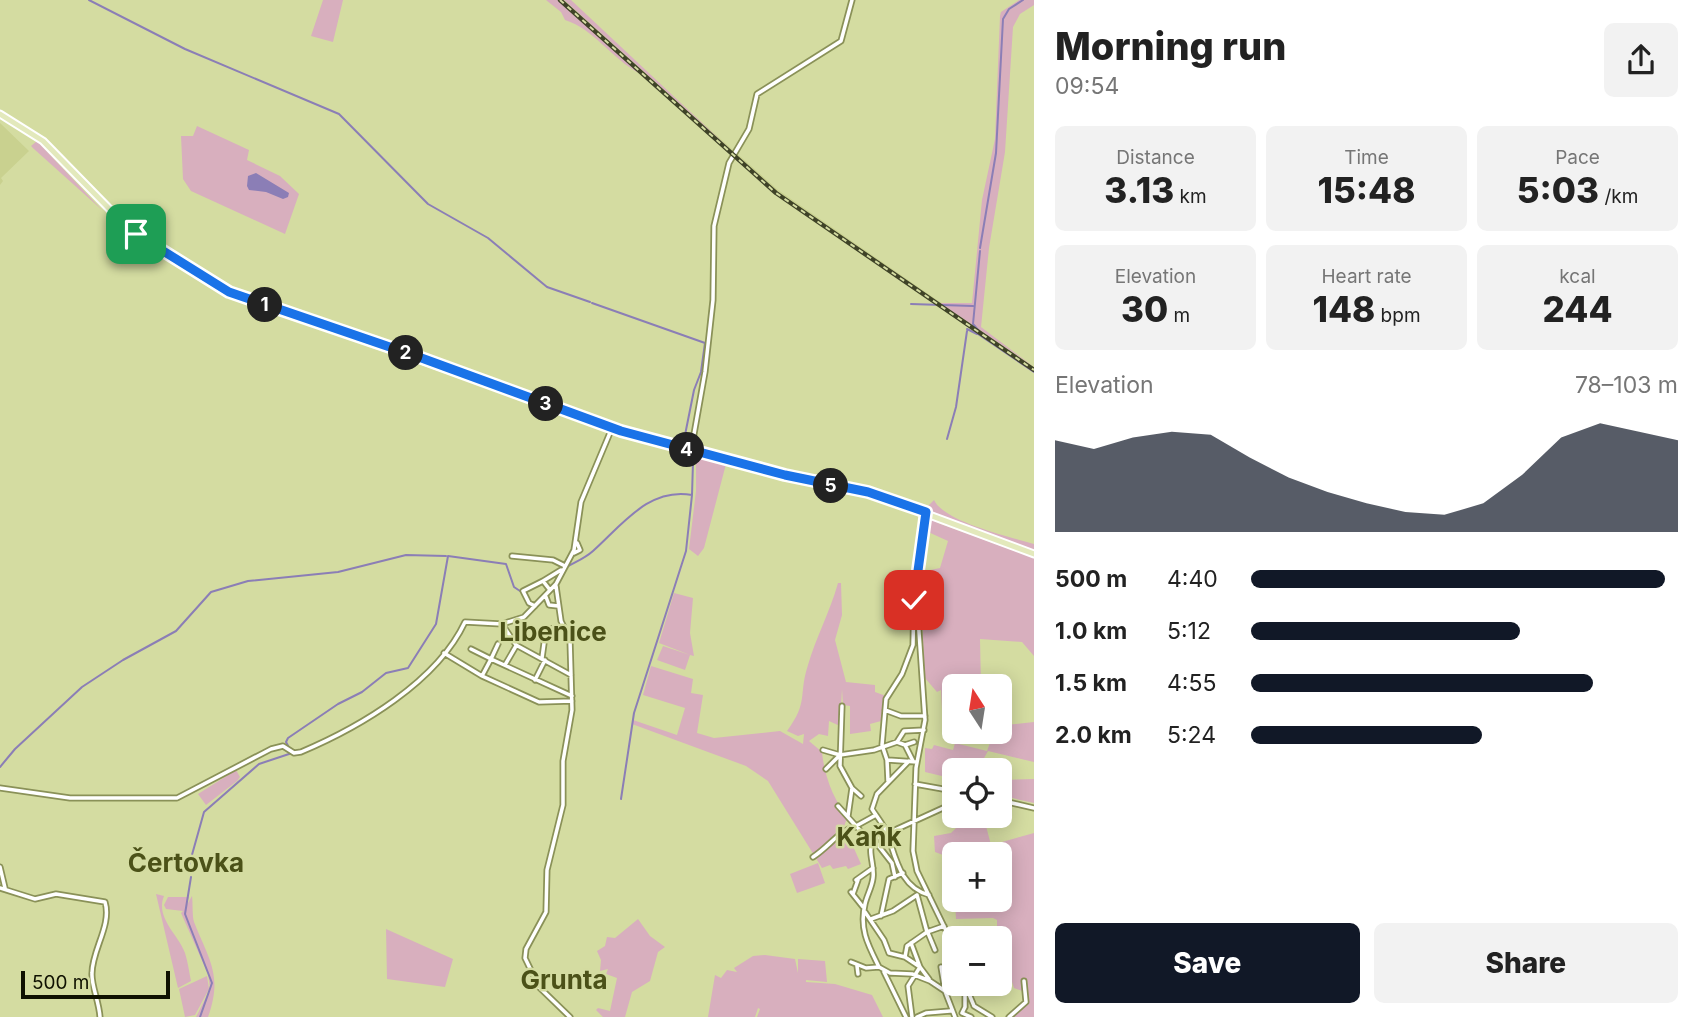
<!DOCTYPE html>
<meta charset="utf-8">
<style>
body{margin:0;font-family:Inter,sans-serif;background:#f2f2f2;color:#222;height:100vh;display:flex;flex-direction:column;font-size:26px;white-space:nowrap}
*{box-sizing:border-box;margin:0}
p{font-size:23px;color:#767676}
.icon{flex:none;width:38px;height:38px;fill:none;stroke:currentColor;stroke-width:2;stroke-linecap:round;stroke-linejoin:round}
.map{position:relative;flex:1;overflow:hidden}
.panel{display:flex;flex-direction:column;background:#fff;width:665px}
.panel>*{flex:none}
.needle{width:46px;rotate:348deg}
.tools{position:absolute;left:942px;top:674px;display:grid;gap:14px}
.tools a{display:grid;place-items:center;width:70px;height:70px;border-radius:10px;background:#fff;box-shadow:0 4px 18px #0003;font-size:35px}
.scale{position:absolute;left:21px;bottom:18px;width:149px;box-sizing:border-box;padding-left:7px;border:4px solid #0f1100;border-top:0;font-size:19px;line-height:24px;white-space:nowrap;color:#0f1100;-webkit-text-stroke:5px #d4dca1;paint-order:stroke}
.pin{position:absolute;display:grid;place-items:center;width:60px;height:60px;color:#fff;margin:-30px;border-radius:14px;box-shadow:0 4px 10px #0006}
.km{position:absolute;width:35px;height:35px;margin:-18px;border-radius:50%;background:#222;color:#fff;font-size:19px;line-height:35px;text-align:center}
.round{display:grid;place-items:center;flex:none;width:74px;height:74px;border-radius:10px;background:#f2f2f2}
.summary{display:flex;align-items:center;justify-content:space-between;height:119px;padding:0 21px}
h1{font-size:38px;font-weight:800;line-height:52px}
.figures{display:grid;grid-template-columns:repeat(3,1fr);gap:10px;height:119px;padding:7px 21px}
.figures div{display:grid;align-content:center;border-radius:10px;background:#f2f2f2;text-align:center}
.figures b{font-size:35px;font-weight:800}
.figures small{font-size:19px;font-weight:400}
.figures p{font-size:19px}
.chart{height:196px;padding:14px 21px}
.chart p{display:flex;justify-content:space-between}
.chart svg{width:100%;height:126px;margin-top:7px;fill:#111827;opacity:.7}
.cta{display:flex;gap:14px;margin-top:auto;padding:14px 21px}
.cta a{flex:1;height:80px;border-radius:10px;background:#111827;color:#fff;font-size:28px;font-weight:800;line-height:80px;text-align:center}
.cta a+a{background:#f2f2f2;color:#222}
ul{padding:0 21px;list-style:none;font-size:23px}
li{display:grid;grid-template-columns:112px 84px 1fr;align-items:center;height:52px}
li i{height:18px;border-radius:9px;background:#111827}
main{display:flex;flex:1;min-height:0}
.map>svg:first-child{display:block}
</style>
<main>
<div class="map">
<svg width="1034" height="1017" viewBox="0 0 1034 1017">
<rect width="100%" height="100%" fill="#d4dca1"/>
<path fill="#c9d18f" d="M558,0H564L778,190L1034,367V372L775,194Z
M0,123L29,151L1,178L3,181L0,185Z"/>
<path fill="#d8afbe" d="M323,0H343L333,42L311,36Z
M546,0H558L639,73C612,59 594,29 565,20L561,12Z
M564,0H571L731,150Z
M1019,0H1034V5L1020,14L1013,27L1005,152L989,248L981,327L1034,367L940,303H972L982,200L995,139L1000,16L1001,12Z
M197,126L249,150L247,160L280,176L299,194L285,234L191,191L183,179L181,136H193Z
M37,141L102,210L34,149L31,146Z
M696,456L726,464L704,548L698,556L689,549L696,491Z
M934,500C944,522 1011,537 1034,544V551L929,511L927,507Z
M929,517L938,523L1034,558V656L1022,642L980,639L981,686H954V716L942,710L941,690L937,692L925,678L924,671L921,572L940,568L948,541L926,531L925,523Z
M838,583H841L842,615L835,640L846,682L875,685V692L886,696L881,721L870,724L871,731L850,734V706L843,705L842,689L840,726L829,721L828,736L819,734L809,741L822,752C824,774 833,801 850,819L846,821L841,834L852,844L861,864L848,869L846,866L833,869L830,865L822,868L768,781L746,766L632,724L633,720L677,735L685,708L643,695L651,666L693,679L691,693L703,695L697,733L714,738L780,731L803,744L804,734L798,736L787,731C809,701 798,696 808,665C816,637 830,612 838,583Z
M674,593L693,598L690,633L694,656L690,655L685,670L657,660L663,646L690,655L659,643Z
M1034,722V762L988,751L983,760L986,770H954L953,789L949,788L950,778L925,772V748L932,749L934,745L953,750L955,743L987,751L994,732L1006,725Z
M1002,766L1001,780L1034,779V803L999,795Z
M236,770L240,777L237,781L206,805L198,794Z
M979,817L985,822L991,845L1034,833V1017H1011L1027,1004L1028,993L1014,988L997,935V920L993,918L956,919L955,900H999V854H961L956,851L943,855L935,852L934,836L951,833L962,822Z
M818,863L825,883L797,893L790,874Z
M156,894L164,896C155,918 179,935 185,953C188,962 189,972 191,981L178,988Z
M192,896C193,903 192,915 194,922C209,960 223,975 208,1017H196L210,989L208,974L181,913L183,911L166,909L164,905L168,897H189L185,908Z
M638,919L650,936L665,947L658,952L650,981L632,992L625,1017H603L596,1010L598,1008L610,1011L617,978L606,974L608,969L600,971L601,960L597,951L605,946L607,937L615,938Z
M386,929L453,959L445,987L387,979Z
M765,955L795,959L798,973V959L825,961L827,982L806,980V982L835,984L872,995L883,1017H757L760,1009L758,1008L755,1017H708L715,975L721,978L727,970L737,972L734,968L753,956Z
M207,976L209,989L195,1015L185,1017L179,989Z"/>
<path fill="#8b7eb6" d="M256,173L289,193L288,197L283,199L266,192L249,190L247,186L248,176Z"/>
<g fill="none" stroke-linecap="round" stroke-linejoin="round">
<path stroke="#8b7eb6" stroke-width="2" d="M89,0L185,49L339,114L428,204L488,238L547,287L590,302
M980,248L996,153L1003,19L1009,9L1023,0
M592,303L705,343L701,372L694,390L684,440L686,446
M911,304L973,306
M967,329L977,334
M979,331L973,324L980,251
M978,334L1034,372
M947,439L956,407L967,331
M565,568C575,562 584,559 593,551C622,525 649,487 692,495L693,462L690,453
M0,767L15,749L82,687L123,660L176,631L211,592L248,581L338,572L406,555L446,556
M621,799L634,713L686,551L692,495
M188,869L204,812L259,764L292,753L286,742L288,738L338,704L362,692L386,673L408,668L436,624L448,556L506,564L514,587L523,593
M191,877L185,914L212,983L200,1017"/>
<g stroke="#8a9158" stroke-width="7">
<path id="minor" d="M691,451L705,372L713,300L714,226L729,163L749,129L757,94L841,41L852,0
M926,512L916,588L925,720L916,768L913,851L917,871L954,947
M574,553L580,550L577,543
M512,556L553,560L565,566
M556,586L561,621L570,640L572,710L563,761V805L547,870L546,912L526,949L525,958L539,987L570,1017
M550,590L543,581L561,570
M546,597L549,605L558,606
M535,606L529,603L523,591L543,581
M502,624L516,645L571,675
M471,649L491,659L498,644
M444,653L482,676L539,702L572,701
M542,658L546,629L562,628
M505,665L516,646
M482,676L491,659L572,696
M535,680L545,660
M842,706L840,766L852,788L848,816
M885,710L901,716H925
M897,742L904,731L924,730
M905,745L913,761
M823,750L840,755
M888,760L917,762
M909,761L877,794L872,809C877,817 883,824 887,833C896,858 900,887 929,895
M826,769L840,755L874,750L897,742L905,745L914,742
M888,781L887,760L882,745L886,699L902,674L913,645L914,596
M915,784L954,791
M0,788L70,798H177L271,749L283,746L294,753L301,752C360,727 437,682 465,622L502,624L524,617L556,584L574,550L581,502L612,428
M852,788L861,796
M999,800L1034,808
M838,806L856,826L876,815
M873,840C867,852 875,865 873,878C872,887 867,895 865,904C859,929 868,945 879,967
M874,840L892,863L895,877
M813,857C830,846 837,832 856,826L867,838L873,840L954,803
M0,867L5,888
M856,880L873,868
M0,888L35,899L56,894L105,902C112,925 92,950 92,973C91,985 99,1001 100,1017
M851,892L863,907
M853,894L858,880
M917,895L927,932
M865,912L884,940L889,953L905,957L920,967
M881,916L889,879L903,873
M871,919L893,911L917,895
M928,933L935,950
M911,943L920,967L929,979
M905,957L907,946L927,932L944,926
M851,962L866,968L879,967L890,973L912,974L930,981L945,991L955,1017
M857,966L858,974
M941,967L945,991
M884,972L906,1017
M965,984V1007
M964,993L969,994L974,1006
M969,994L971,984
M974,1006L992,1017
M965,1007L962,1013L971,1017
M912,1017L908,986L920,967
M917,1017L926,1013L950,1011
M1009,1017L1026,1002L1024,981"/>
</g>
<g stroke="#fff" stroke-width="9">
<path id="major" d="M0,114L43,141L129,229L229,292L630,434L803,480L873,494L1034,554"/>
</g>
<use href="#minor" stroke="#fff" stroke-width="3.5"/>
<use href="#major" stroke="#e3e9bc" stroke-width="5"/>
<g stroke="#3f4327" stroke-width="4.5">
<path id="rail" d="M560,0L776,193L1034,370"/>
</g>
<use href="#rail" stroke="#d4dca1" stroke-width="2" stroke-dasharray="5" stroke-linecap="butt"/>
</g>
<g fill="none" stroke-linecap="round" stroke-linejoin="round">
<g stroke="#fff" stroke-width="14">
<path id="route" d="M136,234L229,292L416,356L621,431L785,475L868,492L926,512L914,600"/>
</g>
<use href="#route" stroke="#1a73e8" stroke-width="9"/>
</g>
<g text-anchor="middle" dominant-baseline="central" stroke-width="5" stroke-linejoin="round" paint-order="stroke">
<g font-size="26" font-weight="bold" fill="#4b5118" stroke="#d4dca1">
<text x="553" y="631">Libenice</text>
<text x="869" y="836">Kaňk</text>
<text x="186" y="862">Čertovka</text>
<text x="564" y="979">Grunta</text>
</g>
</g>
</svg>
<div class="tools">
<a><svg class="needle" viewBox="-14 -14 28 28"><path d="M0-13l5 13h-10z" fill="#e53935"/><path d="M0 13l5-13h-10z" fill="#767676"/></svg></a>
<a><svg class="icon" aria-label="locate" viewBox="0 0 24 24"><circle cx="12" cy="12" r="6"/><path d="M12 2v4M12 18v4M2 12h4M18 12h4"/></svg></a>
<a>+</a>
<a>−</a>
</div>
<div class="scale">500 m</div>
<div class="pin" style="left:136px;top:234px;background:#1e9e55"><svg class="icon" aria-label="arrive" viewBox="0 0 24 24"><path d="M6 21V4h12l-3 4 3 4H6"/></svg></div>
<div class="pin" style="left:914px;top:600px;background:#d93025"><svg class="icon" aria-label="check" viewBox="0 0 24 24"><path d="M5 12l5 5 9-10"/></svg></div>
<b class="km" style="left:265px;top:305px">1</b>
<b class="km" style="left:406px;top:353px">2</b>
<b class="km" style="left:546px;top:404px">3</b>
<b class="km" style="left:687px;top:450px">4</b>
<b class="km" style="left:831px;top:486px">5</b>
</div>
<section class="panel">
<div class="summary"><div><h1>Morning run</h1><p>09:54</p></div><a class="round"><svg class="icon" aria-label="share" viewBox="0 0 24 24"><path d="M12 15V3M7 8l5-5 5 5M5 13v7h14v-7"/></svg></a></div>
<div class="figures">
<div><p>Distance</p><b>3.13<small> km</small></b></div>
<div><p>Time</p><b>15:48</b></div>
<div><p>Pace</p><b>5:03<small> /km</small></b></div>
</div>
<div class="figures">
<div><p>Elevation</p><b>30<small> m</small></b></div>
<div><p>Heart rate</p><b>148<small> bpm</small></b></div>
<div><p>kcal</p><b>244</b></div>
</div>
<div class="chart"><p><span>Elevation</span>78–103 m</p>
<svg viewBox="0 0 160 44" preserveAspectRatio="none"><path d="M0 44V12L10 15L20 11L30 9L40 10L50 18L60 25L70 30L80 34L90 37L100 38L110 34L120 24L130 11L140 6L150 9L160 12V44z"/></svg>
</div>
<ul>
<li><b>500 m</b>4:40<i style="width:97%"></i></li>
<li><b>1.0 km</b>5:12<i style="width:63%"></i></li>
<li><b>1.5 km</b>4:55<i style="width:80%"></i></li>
<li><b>2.0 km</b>5:24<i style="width:54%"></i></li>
</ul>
<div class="cta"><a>Save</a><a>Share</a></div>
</section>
</main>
